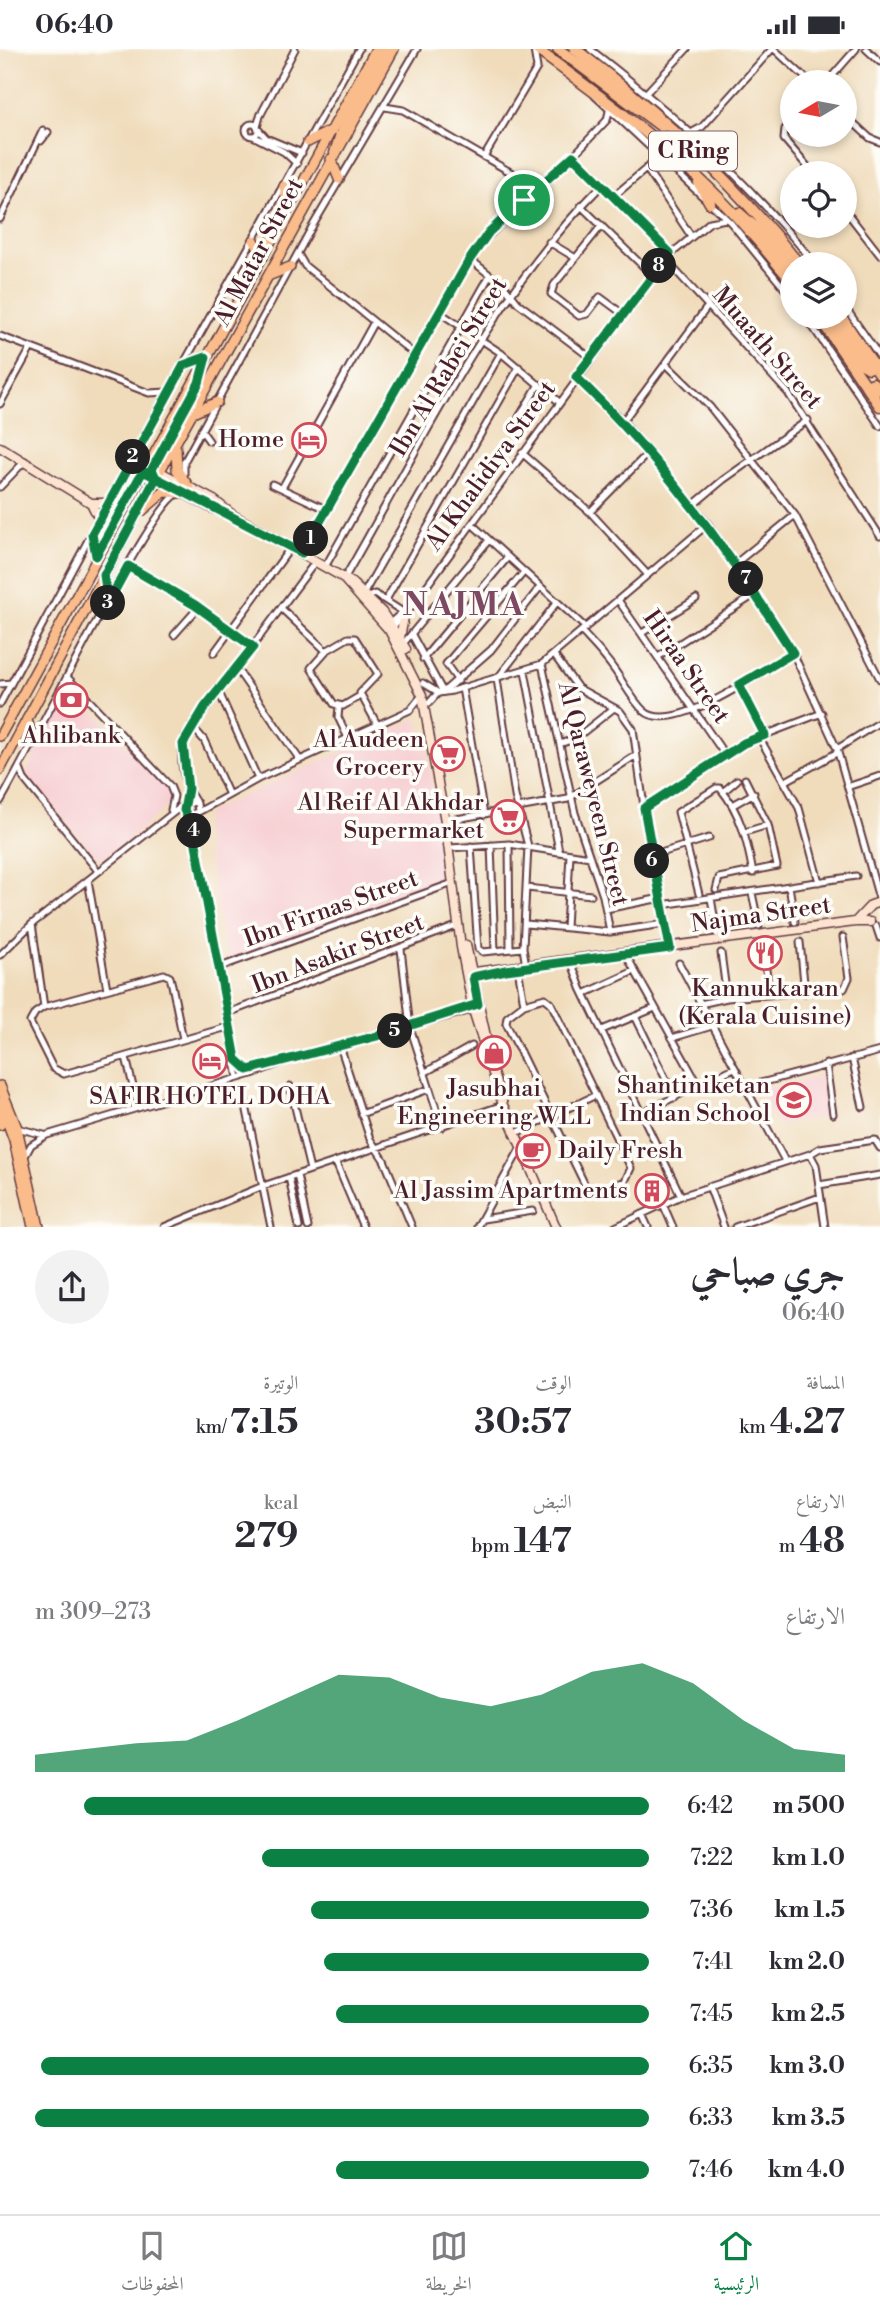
<!DOCTYPE html>
<html lang="ar">
<meta charset="utf-8">
<style>
body{margin:0;font-family:"Libre Bodoni",Amiri,serif;background:#f2f2f3;color:#2b2b33;direction:rtl;height:100vh;display:flex;flex-direction:column;font-size:26px;white-space:nowrap}
*{box-sizing:border-box;margin:0}
p{font-size:23px;color:#7c7c81}
.icon{flex:none;width:38px;height:38px;fill:none;stroke:currentColor;stroke-width:2;stroke-linecap:round;stroke-linejoin:round}
.map{position:relative;height:1178px;overflow:hidden;direction:ltr}
.panel{display:flex;flex-direction:column;background:#fff;flex:1}
.panel>*{flex:none}
.needle{width:46px;rotate:260deg}
.buttons{position:absolute;left:780px;top:21px;display:grid;gap:14px}
.buttons a{display:grid;place-items:center;width:77px;height:77px;border-radius:50%;background:#fff;box-shadow:0 4px 10px #0003;font-size:35px}
.pin{position:absolute;display:grid;place-items:center;width:60px;height:60px;color:#fff;margin:-30px;border:4px solid #fff;border-radius:50%;box-shadow:0 2px 7px #0007}
.km{position:absolute;width:35px;height:35px;margin:-18px;border-radius:50%;background:#222;color:#fff;font-size:19px;line-height:35px;text-align:center}
.round{display:grid;place-items:center;flex:none;width:74px;height:74px;border-radius:37px;background:#f2f2f3}
.summary{display:flex;align-items:center;justify-content:space-between;height:119px;padding:0 35px}
h1{font-size:38px;font-weight:700;line-height:52px}
.stats{display:grid;grid-template-columns:repeat(3,1fr);gap:10px;height:119px;padding:7px 35px}
.stats div{display:grid;align-content:center}
.stats b{font-size:35px;font-weight:700}
.stats small{font-size:19px;font-weight:400}
.stats p{font-size:19px}
.chart{height:196px;padding:14px 35px}
.chart p{display:flex;justify-content:space-between}
.chart svg{width:100%;height:126px;margin-top:7px;fill:#0b8043;opacity:.7}
ul{padding:0 35px;list-style:none;font-size:23px}
li{display:grid;grid-template-columns:112px 84px 1fr;align-items:center;height:52px}
li i{height:18px;border-radius:9px;background:#0b8043}
.status{display:flex;justify-content:space-between;align-items:center;height:49px;padding:0 35px;background:#fff;direction:ltr}
.status svg{height:19px;fill:currentColor}
.tab-bar{display:flex;justify-content:space-around;align-items:center;height:98px;border-top:2px solid #e1e1e2;background:#fff;font-size:19px;color:#7c7c81}
.tab-bar a{display:grid;justify-items:center;gap:4px}
.tab-bar .current{color:#0b8043}
.map>svg:first-child{display:block}
</style>
<div class="status"><b>06:40</b><svg viewBox="0 0 49 12"><path d="M0 12V9h3v3zM5 12V6h3v6zM10 12V3h3v9zM15 12V0h3v12zM26 1h20v11H26zM47 4h2v5h-2z"/></svg></div>
<div class="map">
<svg width="880" height="1178" viewBox="0 0 880 1178">
<rect width="100%" height="100%" fill="#fdfcf7"/>
<filter id="ink" filterUnits="userSpaceOnUse"><feTurbulence type="fractalNoise" baseFrequency=".0143" numOctaves="2"/><feDisplacementMap in="SourceGraphic" scale="14" xChannelSelector="R" yChannelSelector="G"/><feConvolveMatrix kernelMatrix="1 2 1 2 8 2 1 2 1" color-interpolation-filters="sRGB"/></filter>
<filter id="wash" filterUnits="userSpaceOnUse"><feTurbulence type="fractalNoise" baseFrequency=".00686" numOctaves="4" result="noise"/><feDisplacementMap in="SourceGraphic" scale="28" xChannelSelector="R" yChannelSelector="G"/><feGaussianBlur stdDeviation="1.57" result="paint"/><feColorMatrix in="noise" values="0 0 0 0 0 0 0 0 0 0 0 0 0 0 0 0 0 1.4 0 .05"/><feComposite in="paint" operator="in"/></filter>
<g filter="url(#wash)">
<rect width="100%" height="100%" fill="#f0dcbb"/>
<path fill="#f7cfd3" d="M69,637L170,740L172,752L137,784L99,811L25,726Z
M418,669L423,697H427L445,832L232,911L225,905L203,776L208,763Z
M820,1027L827,1067L778,1076L768,1062L761,1041Z"/>
</g>
<g filter="url(#ink)">
<g fill="none" stroke-linecap="round" stroke-linejoin="round">
<g stroke="#633b41" stroke-width="9">
<path id="street" d="M590,0C672,63 750,134 815,215
M774,0L810,33
M866,0L880,13
M827,33L856,0
M646,44L687,0
M595,47L703,148
M385,58L403,61L538,139
M845,66L870,89L880,93
M793,71L785,80L784,90L813,124
M246 81a6 6 0 1 1 12 0a6 6 0 1 1-12 0Z
M257,78L260,67L295,0
M258,80L266,89L302,104
M691,84L702,78L772,0
M253,87L284,103L297,115
M41,92L48,83
M573,107L670,203
M484,108L537,19L534,1
M646,119L691,187
M614,147L661,107
M710,154L731,174L793,250
M581,157L652,226
M845,161L880,206
M0,170L43,81
M602,176L554,236L551,245L579,267L587,265L600,248L623,265
M549,193L574,208
M298,205L305,217L414,305
M470,210L506,239L518,254L591,309
M665,210L788,344L880,487
M845,258L880,308
M439,263L501,304L558,352
M806,268L880,377
M0,287L149,344L168,343
M666,315L710,358L795,466L880,630
M576,328L623,372L708,475L793,604L837,700L880,853
M0,355L31,299
M519,368L539,335
M623,372L708,257
M201,381L209,392
M522,404L590,463L648,526
M184,426V413L312,178L417,0
M272,435L328,461
M0,438L25,412
M282,439L374,273
M692,457L723,431L808,371
M590,463L649,403
M473,476L586,579
M302,504L479,196L573,107L607,71L609,62
M736,514L795,466
M128,517L195,556L253,598
M325,518L490,226
M344,530C422,395 491,247 602,136
M364,544L501,304
M368,548L375,545L403,563
M386,551L519,318
M618,551L725,706
M282,560L326,602L348,589H355L378,625L360,644L377,675
M389,575L405,561
M391,579L404,568L665,210L710,173L726,170
M581,582C592,594 604,606 613,619C623,632 632,651 644,662C673,688 766,620 793,604
M642,584L696,550
M174,586L198,559
M412,586L443,643L491,601L540,538
M403,595L489,491
M326,602L311,619L334,655L343,657L360,647
M214,604L291,498
M554,606L578,639L620,662L633,680L651,807L670,899
M658,608L756,545
M423,610L508,508
M542,615L575,764L603,847L610,883
M236,619L300,711
M525,622L559,802
M68,629L170,737L174,747L171,761
M458,632L446,615L524,523
M423,634L439,644L452,642L542,615L708,475
M0,635L11,634
M739,636L765,686
M462,639L484,766
M218,641L258,730
M429,654L438,644
M0,655L159,359L359,0
M339,658L338,668L348,689
M192,677L204,691L229,746
M759,688L799,759L819,833
M576,689L592,736
M560,695L576,689L614,659
M837,700L880,673
M20,720L24,730L98,822
M786,732L838,703
M850,737L880,727
M723,743L737,731
M195,752C183,735 178,708 185,688L316,512
M0,753C27,709 150,456 178,445
M733,756L754,744
M644,759L744,694L822,664
M200,762L258,730L410,661L422,646
M186,765L194,784L238,1029
M445,772L568,750L635,707
M745,783L768,776
M509,795L510,900
M491,796L495,902
M471,797L478,900L483,903L523,899
M450,799L509,795L590,808
M651,807L709,789
M88,831L107,940
M789,837L795,873
M527,839L591,846
M716,841L719,829L777,817L768,776L745,730
M752,844L759,877
M699,845L678,763L716,739H720C741,764 747,792 753,824
M711,849L717,885
M662,856L856,827
M606,860L661,849
M32,875L44,958
M526,875L610,883L664,875
M876,877L880,889
M566,879L570,805
M760,885L770,945
M800,893L805,944
M401,900L410,978L442,1078
M625,904L699,1037
M721,904L727,949
M0,906L32,875L187,753L197,754L198,763L188,766L185,756
M571,912L581,939L681,1147
M679,914L785,1112
M526,917L523,899L528,797L515,747L497,630L557,553
M220,918L453,834
M518,919L524,955
M584,945L634,922
M545,949L551,954L631,1119L625,1132L592,1144L586,1138L506,974L507,968L524,955Z
M700,955L727,949L844,940L849,929L843,888
M228,964L459,876
M444,967L473,956
M635,967L675,1049
M602,981L655,959
M672,989L712,977
M183,990L172,936L170,928L164,925L44,958L35,964L30,973L53,1019L64,1025L231,977
M340,997L370,1090L384,1111L412,1178
M126,1008L136,1050
M852,1009L863,1058
M283,1011L476,960
M239,1015L248,1021L260,1019
M826,1015L833,1065
M424,1024L472,997
M290,1037L310,1121
M746,1038L880,1002
M243,1042L271,1178
M642,1064L734,1019
M361,1065L429,1040
M17,1079L44,1086
M514,1085L596,1046
M810,1105L820,1099L875,1091L880,1099
M25,1107L31,1096L47,1086L252,1025L286,1012
M336,1114L363,1178
M297,1126L308,1178
M289,1128L299,1178
M819,1136L880,1126
M709,1137L724,1178
M663,1155L673,1178
M642,1165L648,1178
M483,1170L533,1162
M164,1178L263,1137L503,1056
M477,1178L520,1100
M615,1178L681,1147L810,1105L816,1116L825,1178
M735,1178L820,1148"/>
</g>
<g stroke="#633b41" stroke-width="11">
<path id="secondary" d="M0,398L91,454L99,470
M157,421L214,451L233,466L351,533L382,563L406,600
M151,427L211,459L227,464
M91,454H109
M344,530L389,581L422,646L445,772L461,898L473,961L503,1056L556,1178
M400,589L404,568
M855,873L871,856L880,853
M466,896L487,992
M467,924L855,873H870"/>
</g>
<g stroke="#633b41" stroke-width="12">
<path id="primary" d="M308,93L330,82
M331,110L339,130
M284,137L288,159
M254,191L263,208
M268,227L290,218
M184,316L206,308
M193,364L217,353
M176,399L177,421L189,438
M156,429L152,420L199,334L204,319
M142,462L164,443L181,444
M92,485L96,507
M104,526L108,554
M27,670L33,694
M0,687L376,0
M0,721L156,429L394,0
M0,1037L17,1079L39,1178
M0,1053L14,1091L33,1178
M0,1076L1,1060"/>
</g>
<g stroke="#633b41" stroke-width="13">
<path id="highway" d="M536,0C599,46 663,93 718,148C745,175 768,204 793,233
M558,0L662,78
M575,0C657,62 735,135 799,215
M706,97L714,120
M335,104L344,75L386,0
M699,134L710,154
M739,164L765,187L793,220
M819,268L880,357
M830,268L864,316L869,319L874,316
M841,268L880,325
M866,337L873,334L880,341"/>
</g>
<use href="#street" stroke="#fff" stroke-width="5"/>
<use href="#secondary" stroke="#fde4d1" stroke-width="8"/>
<use href="#primary" stroke="#fabc8b" stroke-width="9"/>
<use href="#highway" stroke="#fabc8b" stroke-width="10"/>
</g>
</g>
<g fill="none" stroke-linecap="round" stroke-linejoin="round" filter="url(#ink)">
<g stroke="#fff" stroke-width="14">
<path id="route" d="M524,151L489,183L470,210L302,504L143,422L96,507L92,485L184,316L206,308L199,334L152,420L156,429L104,526L108,554L128,517L195,556L253,598L205,658L183,695L188,740L184,761L193,779L236,1010L248,1021L377,987L478,955L473,928L506,921L670,899L644,759L744,694L765,686L739,636L793,604C730,504 662,410 576,328L670,204L573,107L524,151"/>
</g>
<use href="#route" stroke="#0b8043" stroke-width="9"/>
</g>
<defs>
<g id="hotel-ring" transform="scale(1.75)"><circle r="9.5" fill="#fdfcf7" stroke="#d1495b" stroke-width="1.5"/><path d="M-6-4.5h1.5V1H6V5H4.5V3h-9V5H-6ZM-4 0a1.8 1.8 0 1 1 3.6 0ZM.5 0V-2.5h3Q6-2.5 6 0Z" fill="#d1495b"/></g>
<g id="bank-ring" transform="scale(1.75)"><circle r="9.5" fill="#fdfcf7" stroke="#d1495b" stroke-width="1.5"/><path d="M-6-4H6V4H-6ZM0-2.3a2.3 2.3 0 1 0 0 4.6a2.3 2.3 0 1 0 0-4.6Z" fill="#d1495b"/></g>
<g id="supermarket-ring" transform="scale(1.75)"><circle r="9.5" fill="#fdfcf7" stroke="#d1495b" stroke-width="1.5"/><path d="M-6-5.5h2.5l.6 2H6L4.5 2H-2.5L-4.4-4H-6ZM-1.5 3.2a1.3 1.3 0 1 0 .1 0ZM3 3.2a1.3 1.3 0 1 0 .1 0Z" fill="#d1495b"/></g>
<g id="restaurant-ring" transform="scale(1.75)"><circle r="9.5" fill="#fdfcf7" stroke="#d1495b" stroke-width="1.5"/><path d="M-5-6h1v4h1v-4h1v4h1v-4h1v5L-1.5 .5V6h-2V.5L-5-1ZM5-6V6H3V1.5H1.5Q1.5-4 5-6Z" fill="#d1495b"/></g>
<g id="shop-ring" transform="scale(1.75)"><circle r="9.5" fill="#fdfcf7" stroke="#d1495b" stroke-width="1.5"/><path d="M-5-2.5h2.3a2.7 3.5 0 0 1 5.4 0H5L5.5 6h-11ZM-1.5-2.5h3a1.5 2.3 0 0 0-3 0Z" fill="#d1495b"/></g>
<g id="school-ring" transform="scale(1.75)"><circle r="9.5" fill="#fdfcf7" stroke="#d1495b" stroke-width="1.5"/><path d="M0-5L7-2L0 1L-7-2ZM-4 1L0 2.5L4 1V4Q0 6-4 4Z" fill="#d1495b"/></g>
<g id="cafe-ring" transform="scale(1.75)"><circle r="9.5" fill="#fdfcf7" stroke="#d1495b" stroke-width="1.5"/><path d="M-5.5-4.5H6V0H3Q3 3.5 0 3.5H-2.5Q-5.5 3.5-5.5 0ZM3-3.2v2h1.7v-2ZM-6 4.5H4V6H-6Z" fill="#d1495b"/></g>
<g id="building-ring" transform="scale(1.75)"><circle r="9.5" fill="#fdfcf7" stroke="#d1495b" stroke-width="1.5"/><path d="M-4-6H4V6H1V3H-1V6H-4ZM-2.5-4.3h1.7v1.8h-1.7ZM.8-4.3h1.7v1.8H.8ZM-2.5-1h1.7V.8h-1.7ZM.8-1h1.7V.8H.8Z" fill="#d1495b"/></g>
</defs>
<g fill-rule="evenodd">
<use href="#hotel-ring" x="309" y="391"/>
<use href="#bank-ring" x="71" y="651"/>
<use href="#supermarket-ring" x="448" y="705"/>
<use href="#supermarket-ring" x="508" y="768"/>
<use href="#restaurant-ring" x="765" y="904"/>
<use href="#shop-ring" x="494" y="1004"/>
<use href="#hotel-ring" x="210" y="1012"/>
<use href="#school-ring" x="794" y="1051"/>
<use href="#cafe-ring" x="533" y="1102"/>
<use href="#building-ring" x="652" y="1142"/>
</g>
<g text-anchor="middle" dominant-baseline="central" stroke-width="7" stroke-linejoin="round" paint-order="stroke">
<rect fill="#fdfcf7" stroke="#806168" stroke-width="2" x="649" y="82.5" width="88" height="39" rx="5"/>
<g font-size="23" font-weight="bold" fill="#4a1f2b">
<text x="693" y="102">C Ring</text>
</g>
<g font-size="24" fill="#4a1f2b" stroke="#fdfcf7">
<text transform="translate(259 203) rotate(-62)">Al Matar Street</text>
<text transform="translate(767 299) rotate(49)">Muaath Street</text>
<text transform="translate(449 318) rotate(-59)">Ibn Al Rabei Street</text>
<text transform="translate(491 417) rotate(-54)">Al Khalidiya Street</text>
<text transform="translate(686 618) rotate(55)">Hiraa Street</text>
<text transform="translate(593 745) rotate(76)">Al Qaraweyeen Street</text>
<text transform="translate(331 860) rotate(-20)">Ibn Firnas Street</text>
<text transform="translate(761 866) rotate(-8)">Najma Street</text>
<text transform="translate(338 905) rotate(-21)">Ibn Asakir Street</text>
</g>
<g font-size="24" fill="#4a1f2b" stroke="#fdfcf7" text-anchor="end">
<text x="284" y="391">Home</text>
<text x="71" y="687" text-anchor="middle">Ahlibank</text>
<text x="424" y="691">Al Audeen<tspan x="424" dy="28">Grocery</tspan></text>
<text x="484" y="754">Al Reif Al Akhdar<tspan x="484" dy="28">Supermarket</tspan></text>
<text x="765" y="940" text-anchor="middle">Kannukkaran<tspan x="765" dy="28">(Kerala Cuisine)</tspan></text>
<text x="770" y="1037">Shantiniketan<tspan x="770" dy="28">Indian School</tspan></text>
<text x="494" y="1040" text-anchor="middle">Jasubhai<tspan x="494" dy="28">Engineering WLL</tspan></text>
<text x="210" y="1048" text-anchor="middle">SAFIR HOTEL DOHA</text>
<text x="558" y="1102" text-anchor="start">Daily Fresh</text>
<text x="628" y="1142">Al Jassim Apartments</text>
</g>
<g font-size="32" font-weight="bold" letter-spacing="2" fill="#7e4a63" stroke="#fdfcf7">
<text x="464" y="556">NAJMA</text>
</g>
</g>
</svg>
<div class="buttons">
<a><svg class="needle" viewBox="-14 -14 28 28"><path d="M0-13l5 13h-10z" fill="#e53935"/><path d="M0 13l5-13h-10z" fill="#7c7c81"/></svg></a>
<a><svg class="icon" aria-label="locate" viewBox="0 0 24 24"><circle cx="12" cy="12" r="6"/><path d="M12 2v4M12 18v4M2 12h4M18 12h4"/></svg></a>
<a><svg class="icon" aria-label="layers" viewBox="0 0 24 24"><path d="M12 4l9 5-9 5-9-5zM3 14l9 5 9-5"/></svg></a>
</div>
<div class="pin" style="left:524px;top:151px;background:#1e9e55"><svg class="icon" aria-label="arrive" viewBox="0 0 24 24"><path d="M6 21V4h12l-3 4 3 4H6"/></svg></div>
<b class="km" style="left:311px;top:490px">1</b>
<b class="km" style="left:133px;top:408px">2</b>
<b class="km" style="left:108px;top:554px">3</b>
<b class="km" style="left:194px;top:782px">4</b>
<b class="km" style="left:395px;top:982px">5</b>
<b class="km" style="left:652px;top:812px">6</b>
<b class="km" style="left:746px;top:530px">7</b>
<b class="km" style="left:659px;top:217px">8</b>
</div>
<section class="panel">
<div class="summary"><div><h1>جري صباحي</h1><p>06:40</p></div><a class="round"><svg class="icon" aria-label="share" viewBox="0 0 24 24"><path d="M12 15V3M7 8l5-5 5 5M5 13v7h14v-7"/></svg></a></div>
<div class="stats">
<div><p>المسافة</p><b>4.27<small> km</small></b></div>
<div><p>الوقت</p><b>30:57</b></div>
<div><p>الوتيرة</p><b>7:15<small> /km</small></b></div>
</div>
<div class="stats">
<div><p>الارتفاع</p><b>48<small> m</small></b></div>
<div><p>النبض</p><b>147<small> bpm</small></b></div>
<div><p>kcal</p><b>279</b></div>
</div>
<div class="chart"><p><span>الارتفاع</span>273–309 m</p>
<svg viewBox="0 0 160 44" preserveAspectRatio="none"><path d="M0 44V38L10 36L20 34L30 33L40 26L50 18L60 10L70 11L80 18L90 21L100 17L110 9L120 6L130 13L140 26L150 36L160 38V44z"/></svg>
</div>
<ul>
<li><b>500 m</b>6:42<i style="width:92%"></i></li>
<li><b>1.0 km</b>7:22<i style="width:63%"></i></li>
<li><b>1.5 km</b>7:36<i style="width:55%"></i></li>
<li><b>2.0 km</b>7:41<i style="width:53%"></i></li>
<li><b>2.5 km</b>7:45<i style="width:51%"></i></li>
<li><b>3.0 km</b>6:35<i style="width:99%"></i></li>
<li><b>3.5 km</b>6:33<i style="width:100%"></i></li>
<li><b>4.0 km</b>7:46<i style="width:51%"></i></li>
</ul>
</section>
<nav class="tab-bar">
<a class="current"><svg class="icon" aria-label="home" viewBox="0 0 24 24"><path d="M3 11l9-7 9 7M6 9v11h12V9"/></svg>الرئيسية</a>
<a><svg class="icon" aria-label="map" viewBox="0 0 24 24"><path d="M3 6l6-2 6 2 6-2v14l-6 2-6-2-6 2zM9 4v14M15 6v14"/></svg>الخريطة</a>
<a><svg class="icon" aria-label="saved" viewBox="0 0 24 24"><path d="M7 4h10v16l-5-4-5 4z"/></svg>المحفوظات</a>
</nav>
